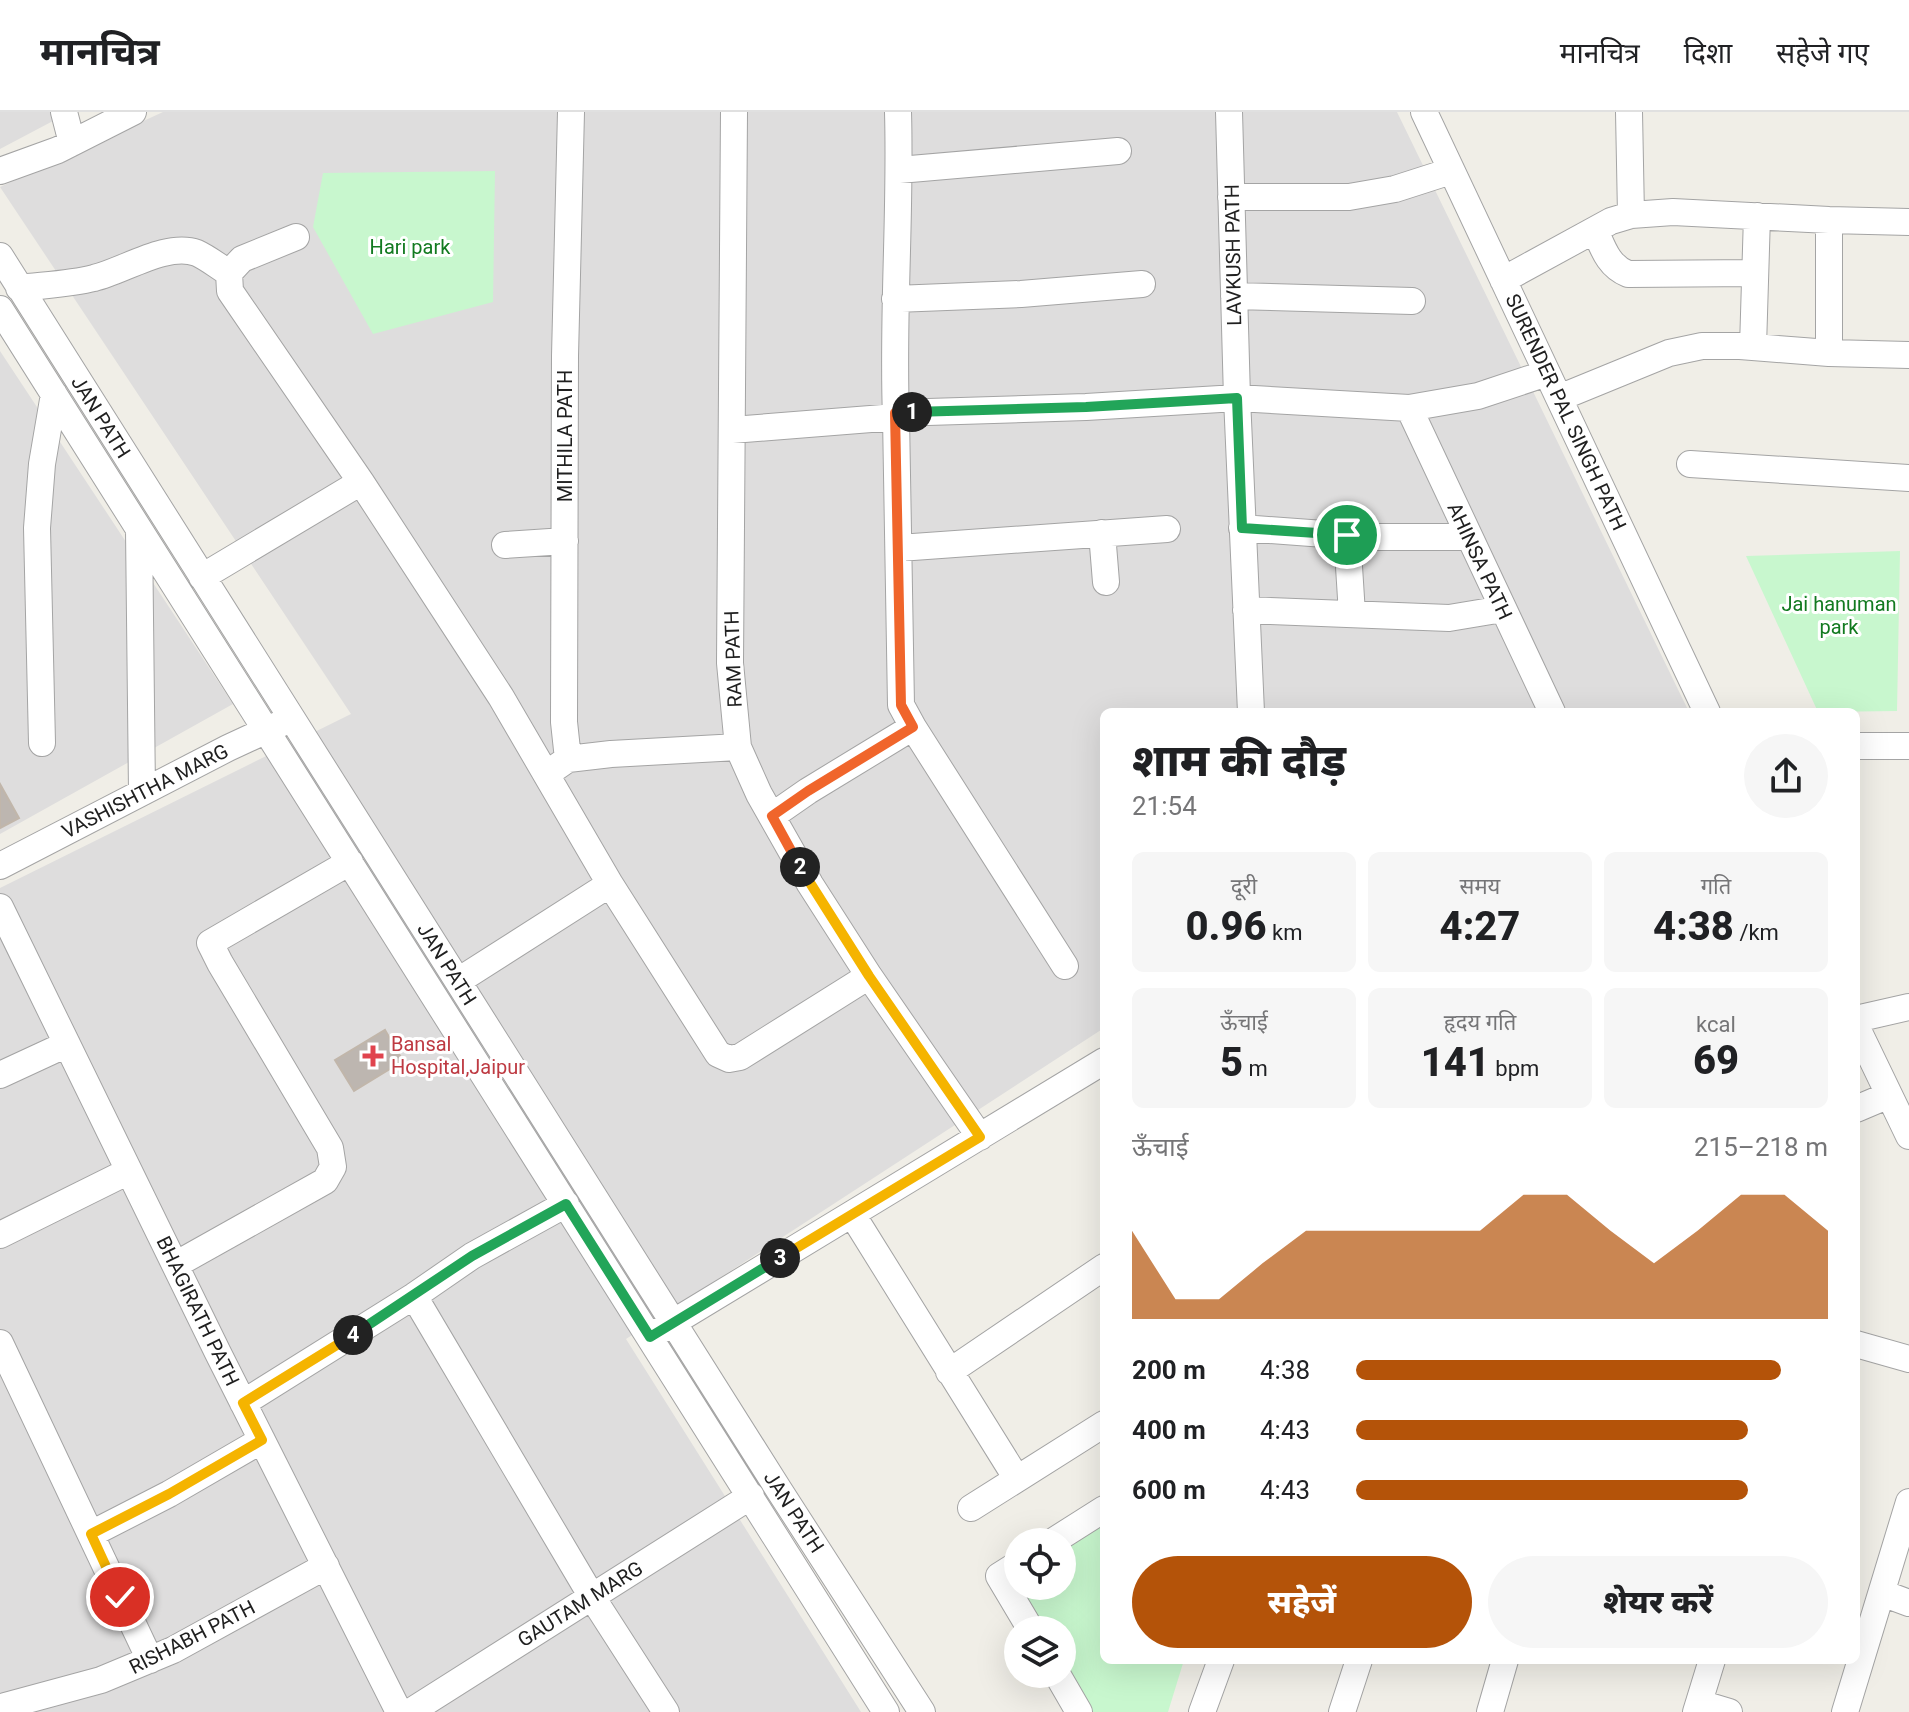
<!DOCTYPE html>
<html lang="hi">
<meta charset="utf-8">
<style>
body{margin:0;font-family:Roboto,"Noto Sans Devanagari",sans-serif;background:#f6f6f6;color:#202124;height:100vh;display:flex;flex-direction:column;font-size:30px;white-space:nowrap}
*{box-sizing:border-box;margin:0}
p{font-size:26px;color:#757577}
.icon{flex:none;width:44px;height:44px;fill:none;stroke:currentColor;stroke-width:2;stroke-linecap:round;stroke-linejoin:round}
.map{position:relative;flex:1;overflow:hidden}
.panel{position:absolute;left:1100px;top:596px;width:760px;height:956px;display:flex;flex-direction:column;background:#fff;border-radius:12px;box-shadow:0 8px 32px #0002}
.panel>*{flex:none}
.buttons{position:absolute;left:1004px;top:1416px;display:grid;gap:16px}
.buttons a{display:grid;place-items:center;width:72px;height:72px;border-radius:50%;background:#fff;box-shadow:0 8px 32px #0002;font-size:40px}
.pin{position:absolute;display:grid;place-items:center;width:68px;height:68px;color:#fff;margin:-34px;border:4px solid #fff;border-radius:50%;box-shadow:0 2px 8px #0007}
.km{position:absolute;width:40px;height:40px;margin:-20px;border-radius:50%;background:#222;color:#fff;font-size:22px;line-height:40px;text-align:center}
.round{display:grid;place-items:center;flex:none;width:84px;height:84px;border-radius:42px;background:#f6f6f6}
.head{display:flex;align-items:center;justify-content:space-between;height:136px;padding:0 32px}
h1{font-size:44px;font-weight:800;line-height:60px}
.metrics{display:grid;grid-template-columns:repeat(3,1fr);gap:12px;height:136px;padding:8px 32px}
.metrics div{display:grid;align-content:center;border-radius:12px;background:#f6f6f6;text-align:center}
.metrics b{font-size:40px;font-weight:800}
.metrics small{font-size:22px;font-weight:400}
.metrics p{font-size:22px}
.chart{height:224px;padding:16px 32px}
.chart p{display:flex;justify-content:space-between}
.chart svg{width:100%;height:144px;margin-top:8px;fill:#b45309;opacity:.7}
.action{display:flex;gap:16px;margin-top:auto;padding:16px 32px}
.action a{flex:1;height:92px;border-radius:48px;background:#b45309;color:#fff;font-size:32px;font-weight:800;line-height:92px;text-align:center}
.action a+a{background:#f6f6f6;color:#202124}
ul{padding:0 32px;list-style:none;font-size:26px}
li{display:grid;grid-template-columns:128px 96px 1fr;align-items:center;height:60px}
li i{height:20px;border-radius:10px;background:#b45309}
header{display:flex;align-items:center;gap:48px;box-sizing:border-box;height:112px;padding:0 40px;background:#fff;border-bottom:2px solid #e0e0e0}
header strong{font-size:38px}
nav{display:flex;gap:44px;margin-inline-start:auto;font-size:28px}
.map>svg:first-child{display:block}
</style>
<header>
<strong>मानचित्र</strong>
<nav><a>मानचित्र</a><a>दिशा</a><a>सहेजे गए</a></nav>
</header>
<div class="map">
<svg width="1909" height="1600" viewBox="0 0 1909 1600">
<rect width="100%" height="100%" fill="#f0eee7"/>
<path fill="#dedddd" d="M0,0H70L0,37Z
M163,0H1397L1689,600H1104V916L626,1227L861,1600H0V776L351,602L0,75Z
M0,239L233,592L0,722Z"/>
<path fill="#c8f7ce" d="M495,59L493,190L373,222L313,115L323,61Z
M1900,439L1897,599L1818,600L1746,444Z
M1104,1404V1548H1184L1168,1600H1091L1062,1550V1518H1043L1012,1466L1018,1462V1474H1062V1433Z"/>
<path fill="#bdb6b0" stroke="#c1b6aa" stroke-width="2" d="M0,672L19,706L0,716Z
M385,918L403,949L354,979L335,948Z"/>
<g fill="none" stroke-linecap="round" stroke-linejoin="round">
<g stroke="#a4a4a4" stroke-width="28">
<path id="minor" d="M64,0L72,31
M734,0L730,551L738,635L759,682L810,772L869,864L980,1025
M1229,0L1237,286L1251,600
M1424,0L1707,600
M1629,0L1631,103
M899,58L1118,39
M0,59L58,38L133,0
M1231,85H1349L1395,77L1451,59
M1595,118C1603,136 1608,154 1628,162L1755,161
M296,125L242,147L229,161L230,179L361,370L501,585L610,772
M0,144L779,1378L922,1600
M1503,168L1611,109L1631,103L1673,100L1829,108L1909,110
M19,176C44,173 71,172 94,166C124,159 166,130 197,141C208,146 219,155 229,161
M1234,184L1412,189
M895,187L1021,182L1142,172
M0,197L886,1600
M1753,235L1757,104
M1829,241V108
M1559,286L1669,241L1702,234H1740L1829,241L1909,243
M1409,296L1552,600
M895,301L1086,295L1237,286L1409,296L1478,284L1547,261
M896,305C892,204 901,102 898,0
M732,318L896,305L901,593L913,615
M1690,352L1909,366
M1242,416L1365,425H1469
M139,418L142,680
M1102,421L1106,470
M1347,423L1352,502
M505,433L565,429
M899,436L1167,417
M202,465L361,370
M1246,498L1449,506L1503,497
M42,631L37,416L42,352L54,282
M1856,634H1909
M568,647L564,610L565,244L571,0
M555,656L568,647L611,642L738,635
M772,704L808,679L913,615L1065,854
M0,754L228,636L282,611
M0,795L218,1241L399,1600
M458,869L610,772L718,942L729,947L740,945L869,864
M1856,907L1909,895
M1856,914L1909,1024
M0,963L67,932
M1856,997L1889,983
M852,1102L1017,1367
M0,1123L129,1059
M175,1153L325,1069L333,1055L330,1036L220,851L210,831L350,750
M414,1184L592,1485L666,1600
M659,1219L1104,949
M0,1231L150,1548
M1856,1232L1909,1247
M949,1260L1104,1155
M243,1291L414,1184L472,1144L566,1092
M971,1396L1104,1312
M91,1422L169,1382L262,1328
M1052,1430L1104,1397
M1018,1452L999,1464L1031,1518
M1882,1481L1909,1491
M1057,1562L1079,1600
M1699,1591L1729,1600
M5,1594L101,1568L173,1538L326,1454
M410,1600L751,1384
M1202,1600L1221,1548
M1342,1600L1359,1548
M1490,1600L1505,1548
M1696,1600L1712,1548
M1845,1600L1909,1390"/>
</g>
<use href="#minor" stroke="#fff" stroke-width="26"/>
</g>
<g fill="none" stroke-linecap="round" stroke-linejoin="round">
<g stroke="#fff" stroke-width="16">
<path id="split-1" d="M912,300L1086,295L1237,286L1242,416L1347,423"/>
</g>
<g stroke="#fff" stroke-width="16">
<path id="split-2" d="M800,755L772,704L808,679L913,615L901,593L895,301L912,300"/>
</g>
<g stroke="#fff" stroke-width="16">
<path id="split-3" d="M780,1146L980,1025L869,864L800,755"/>
</g>
<g stroke="#fff" stroke-width="16">
<path id="split-4" d="M353,1223L472,1144L566,1092L650,1225L780,1146"/>
</g>
<g stroke="#fff" stroke-width="16">
<path id="split-5" d="M120,1485L91,1422L169,1382L262,1328L243,1291L353,1223"/>
</g>
<use href="#split-1" stroke="#22a559" stroke-width="10"/>
<use href="#split-2" stroke="#f0652b" stroke-width="10"/>
<use href="#split-3" stroke="#f5b400" stroke-width="10"/>
<use href="#split-4" stroke="#22a559" stroke-width="10"/>
<use href="#split-5" stroke="#f5b400" stroke-width="10"/>
</g>
<path fill="#e0444e" stroke="#fff" stroke-width="3" d="M369 932h8v8h8v8h-8v8h-8v-8h-8v-8h8z"/>
<g text-anchor="middle" dominant-baseline="central" stroke-width="6" stroke-linejoin="round" paint-order="stroke">
<g font-size="20" fill="#127a20" stroke="#fff">
<text x="410" y="135">Hari park</text>
<text x="1839" y="492">Jai hanuman<tspan x="1839" dy="23">park</tspan></text>
</g>
<g font-size="20" fill="#202020" stroke="#fff">
<text transform="translate(1233 143) rotate(-91)">LAVKUSH PATH</text>
<text transform="translate(1566 300) rotate(65)">SURENDER PAL SINGH PATH</text>
<text transform="translate(101 305) rotate(58)">JAN PATH</text>
<text transform="translate(565 324) rotate(-90)">MITHILA PATH</text>
<text transform="translate(1480 449) rotate(65)">AHINSA PATH</text>
<text transform="translate(733 547) rotate(-92)">RAM PATH</text>
<text transform="translate(145 679) rotate(-27)">VASHISHTHA MARG</text>
<text transform="translate(447 852) rotate(58)">JAN PATH</text>
<text transform="translate(198 1199) rotate(64)">BHAGIRATH PATH</text>
<text transform="translate(794 1400) rotate(57)">JAN PATH</text>
<text transform="translate(580 1492) rotate(-32)">GAUTAM MARG</text>
<text transform="translate(192 1525) rotate(-27)">RISHABH PATH</text>
</g>
<g font-size="20" fill="#be3a42" stroke="#fff" text-anchor="start">
<text x="391" y="932">Bansal<tspan x="391" dy="23">Hospital,Jaipur</tspan></text>
</g>
</g>
</svg>
<div class="buttons">
<a><svg class="icon" aria-label="locate" viewBox="0 0 24 24"><circle cx="12" cy="12" r="6"/><path d="M12 2v4M12 18v4M2 12h4M18 12h4"/></svg></a>
<a><svg class="icon" aria-label="layers" viewBox="0 0 24 24"><path d="M12 4l9 5-9 5-9-5zM3 14l9 5 9-5"/></svg></a>
</div>
<div class="pin" style="left:1347px;top:423px;background:#1e9e55"><svg class="icon" aria-label="arrive" viewBox="0 0 24 24"><path d="M6 21V4h12l-3 4 3 4H6"/></svg></div>
<div class="pin" style="left:120px;top:1485px;background:#d93025"><svg class="icon" aria-label="check" viewBox="0 0 24 24"><path d="M5 12l5 5 9-10"/></svg></div>
<b class="km" style="left:912px;top:300px">1</b>
<b class="km" style="left:800px;top:755px">2</b>
<b class="km" style="left:780px;top:1146px">3</b>
<b class="km" style="left:353px;top:1223px">4</b>
<section class="panel">
<div class="head"><div><h1>शाम की दौड़</h1><p>21:54</p></div><a class="round"><svg class="icon" aria-label="share" viewBox="0 0 24 24"><path d="M12 15V3M7 8l5-5 5 5M5 13v7h14v-7"/></svg></a></div>
<div class="metrics">
<div><p>दूरी</p><b>0.96<small> km</small></b></div>
<div><p>समय</p><b>4:27</b></div>
<div><p>गति</p><b>4:38<small> /km</small></b></div>
</div>
<div class="metrics">
<div><p>ऊँचाई</p><b>5<small> m</small></b></div>
<div><p>हृदय गति</p><b>141<small> bpm</small></b></div>
<div><p>kcal</p><b>69</b></div>
</div>
<div class="chart"><p><span>ऊँचाई</span>215–218 m</p>
<svg viewBox="0 0 160 44" preserveAspectRatio="none"><path d="M0 44V17L10 38L20 38L30 27L40 17L50 17L60 17L70 17L80 17L90 6L100 6L110 17L120 27L130 17L140 6L150 6L160 17V44z"/></svg>
</div>
<ul>
<li><b>200 m</b>4:38<i style="width:90%"></i></li>
<li><b>400 m</b>4:43<i style="width:83%"></i></li>
<li><b>600 m</b>4:43<i style="width:83%"></i></li>
</ul>
<div class="action"><a>सहेजें</a><a>शेयर करें</a></div>
</section>
</div>
